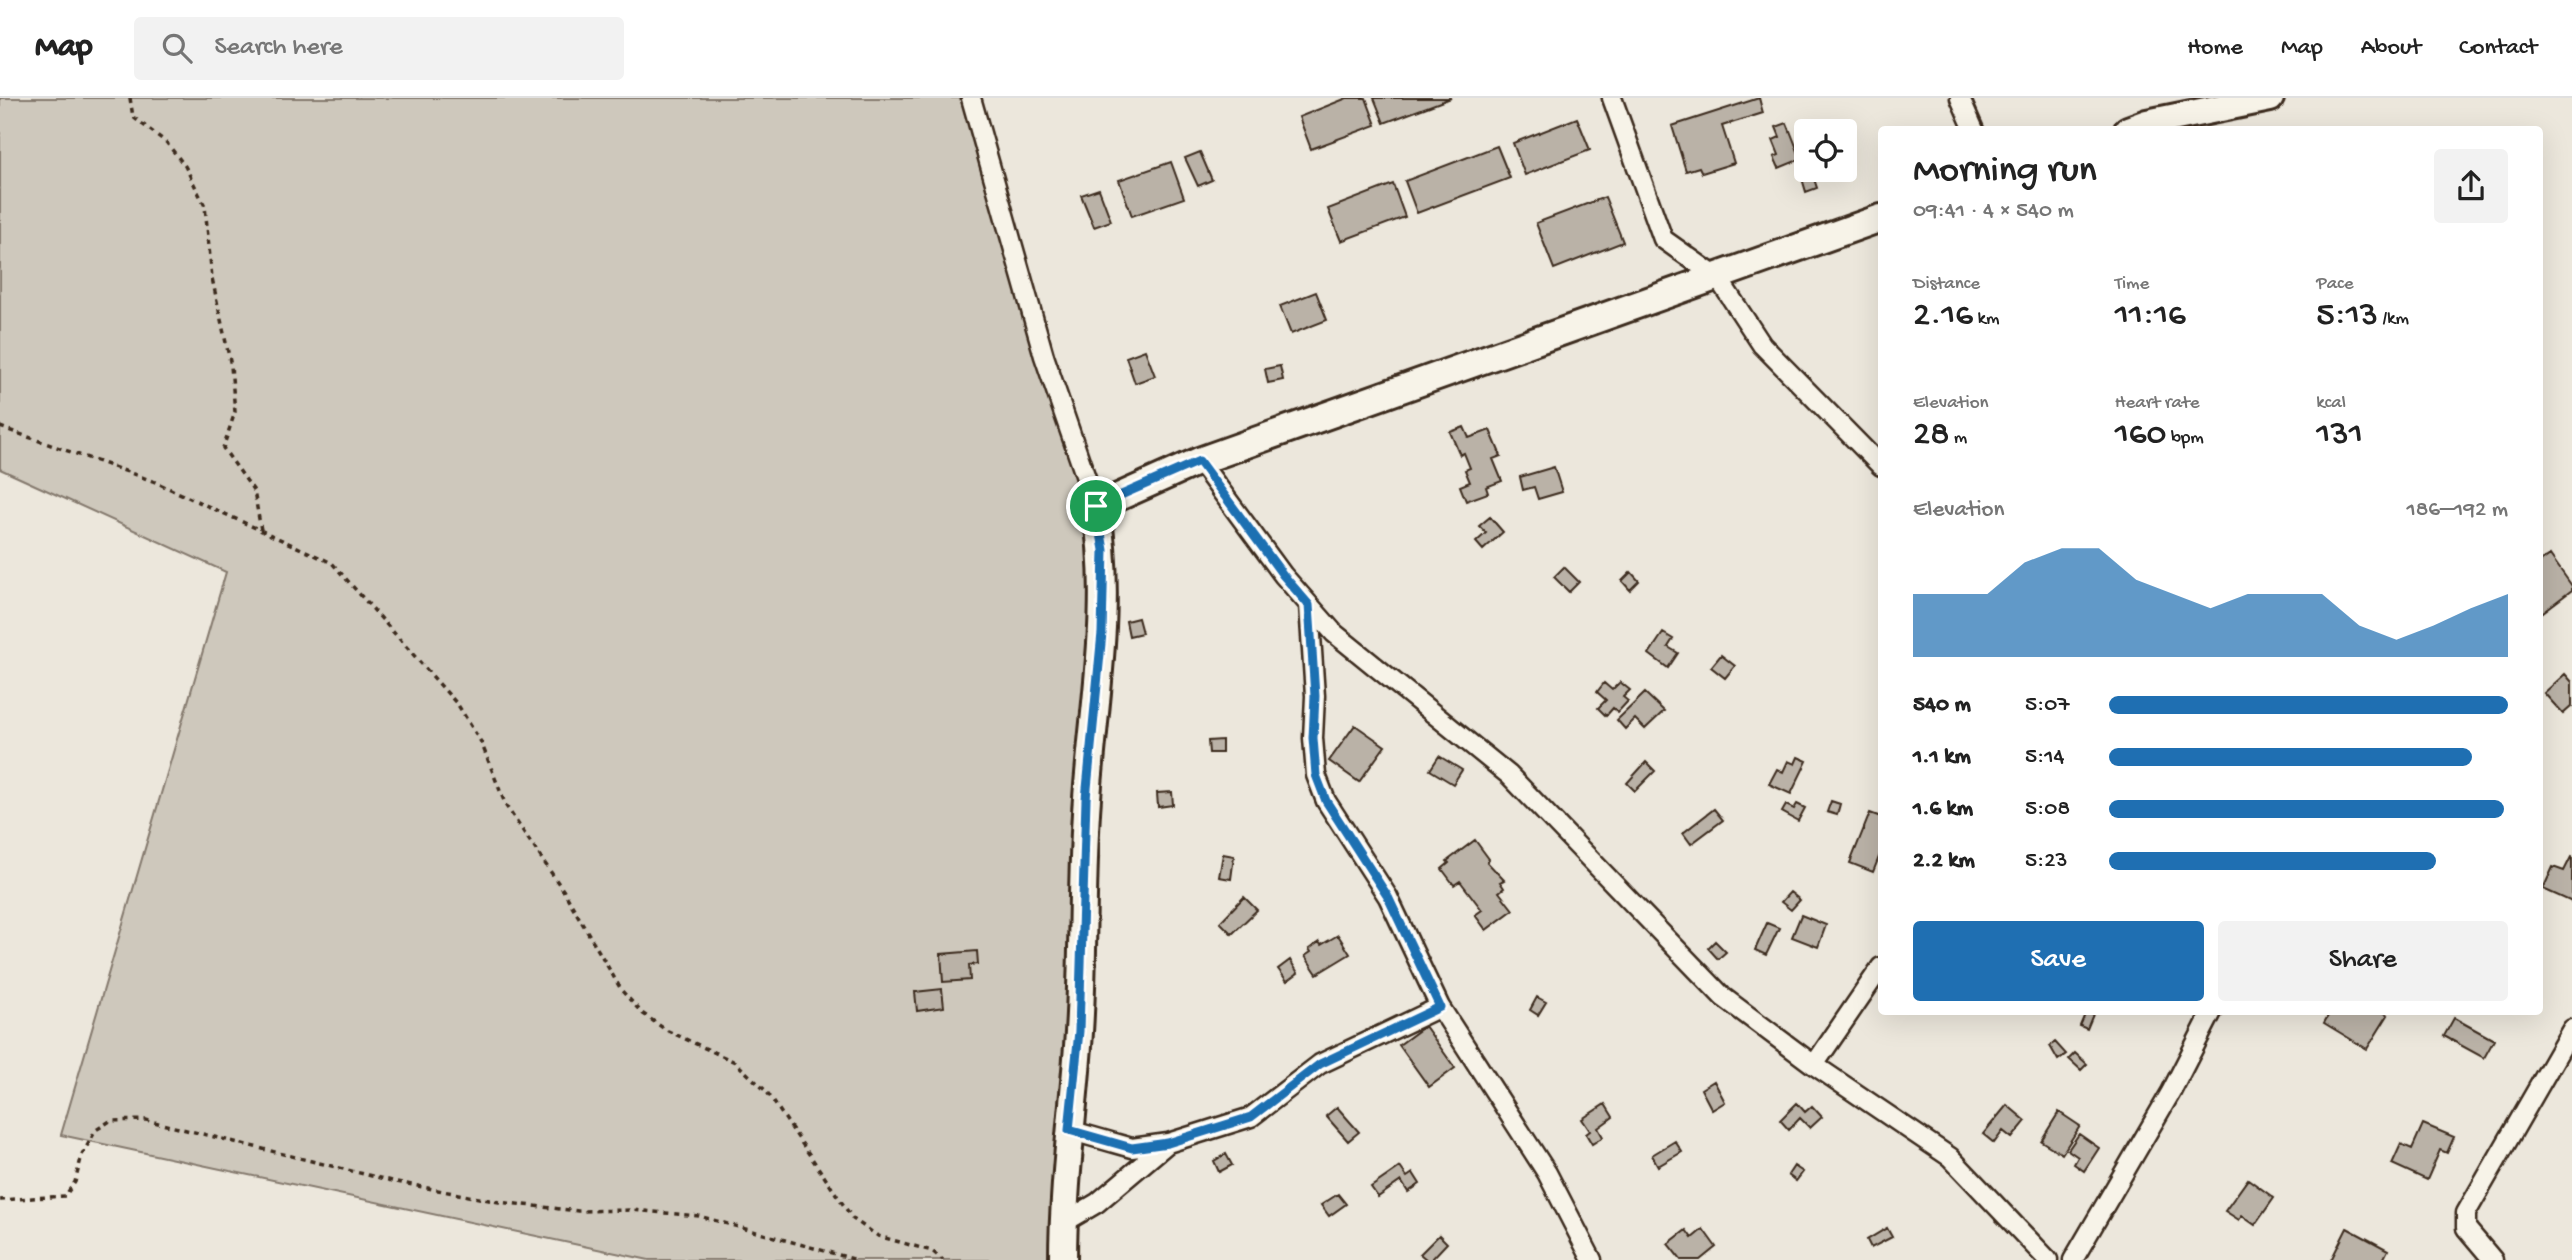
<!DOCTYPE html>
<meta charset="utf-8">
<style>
body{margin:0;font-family:"Gochi Hand",sans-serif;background:#f2f2f2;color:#222;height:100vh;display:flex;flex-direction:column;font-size:26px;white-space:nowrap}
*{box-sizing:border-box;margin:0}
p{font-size:23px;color:#767676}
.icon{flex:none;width:38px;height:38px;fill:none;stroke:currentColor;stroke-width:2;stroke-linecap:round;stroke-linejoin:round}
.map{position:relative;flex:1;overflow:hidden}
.side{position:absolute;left:1878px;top:28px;width:665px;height:889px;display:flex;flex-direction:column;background:#fff;border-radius:7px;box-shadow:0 7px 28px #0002}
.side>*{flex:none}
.fabs{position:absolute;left:1794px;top:21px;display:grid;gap:14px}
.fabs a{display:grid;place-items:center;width:63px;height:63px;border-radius:7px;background:#fff;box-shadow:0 7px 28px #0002;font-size:35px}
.pin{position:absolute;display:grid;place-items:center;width:60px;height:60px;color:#fff;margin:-30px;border:4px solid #fff;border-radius:50%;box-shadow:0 2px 7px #0007}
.round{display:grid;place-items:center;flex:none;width:74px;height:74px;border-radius:7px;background:#f2f2f2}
.overview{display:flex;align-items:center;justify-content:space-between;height:119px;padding:0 35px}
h1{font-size:38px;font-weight:600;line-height:52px}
.metrics{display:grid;grid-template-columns:repeat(3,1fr);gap:10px;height:119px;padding:7px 35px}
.metrics div{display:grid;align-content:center}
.metrics b{font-size:35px;font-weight:600}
.metrics small{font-size:19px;font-weight:400}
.metrics p{font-size:19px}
.chart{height:196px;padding:14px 35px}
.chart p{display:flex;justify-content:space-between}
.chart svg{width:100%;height:126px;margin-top:7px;fill:#1f6fb2;opacity:.7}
.cta{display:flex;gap:14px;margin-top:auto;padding:14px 35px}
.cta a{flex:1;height:80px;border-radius:7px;background:#1f6fb2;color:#fff;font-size:28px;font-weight:600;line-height:80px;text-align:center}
.cta a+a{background:#f2f2f2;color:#222}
ul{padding:0 35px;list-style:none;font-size:23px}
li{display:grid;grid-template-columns:112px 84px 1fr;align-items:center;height:52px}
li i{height:18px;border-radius:9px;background:#1f6fb2}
header{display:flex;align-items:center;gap:42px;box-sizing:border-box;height:98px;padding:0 35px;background:#fff;border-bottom:2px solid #e0e0e0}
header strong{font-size:33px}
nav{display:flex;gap:38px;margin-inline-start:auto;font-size:24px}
.search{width:490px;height:63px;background:#f2f2f2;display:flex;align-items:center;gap:18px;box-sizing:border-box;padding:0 24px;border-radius:7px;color:#767676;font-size:26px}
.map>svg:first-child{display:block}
</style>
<header>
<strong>Map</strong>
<div class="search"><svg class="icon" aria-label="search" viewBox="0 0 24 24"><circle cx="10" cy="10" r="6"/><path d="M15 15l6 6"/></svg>Search here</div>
<nav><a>Home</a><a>Map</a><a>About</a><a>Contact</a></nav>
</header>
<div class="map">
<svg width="2572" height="1162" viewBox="0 0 2572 1162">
<rect width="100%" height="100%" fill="#ece7dc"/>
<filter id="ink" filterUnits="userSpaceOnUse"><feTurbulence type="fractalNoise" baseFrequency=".0143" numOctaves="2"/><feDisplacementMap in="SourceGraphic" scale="14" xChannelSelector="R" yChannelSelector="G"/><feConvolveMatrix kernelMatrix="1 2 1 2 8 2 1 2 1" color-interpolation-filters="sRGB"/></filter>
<g filter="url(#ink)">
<path fill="#cec8bc" stroke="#84796d" stroke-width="2" d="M0,0H971L1096,409L1063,1162H649L61,1037L226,474L0,371Z"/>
<path fill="#bab2a7" stroke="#3b2a1e" stroke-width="2" d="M1347,0H1366L1376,27L1311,51L1299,19Z
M1374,0H1451L1384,25Z
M1759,0L1763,15L1722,28L1734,65L1702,75L1699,69L1686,73L1672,28Z
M1577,20L1590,52L1525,77L1513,45Z
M1787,25L1801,61L1779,70L1774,59L1779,57L1773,42L1780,39L1776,29Z
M1497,48L1510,80L1417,115L1405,83Z
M1200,54L1212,82L1198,88L1185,60Z
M1171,64L1184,100L1132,118L1119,82Z
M1812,75L1817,90L1806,94L1801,77Z
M1393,86L1405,119L1341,143L1328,111Z
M1099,91L1111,123L1094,129L1081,97Z
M1605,99L1623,144L1554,171L1536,125Z
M1316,194L1327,222L1291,236L1280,208Z
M1145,252L1155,278L1135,285L1126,259Z
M1280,268L1283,282L1268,285L1265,271Z
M1464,329L1469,340L1490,332L1501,358L1493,361L1502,383L1486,389L1488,395L1466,403L1460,388L1470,384L1465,372L1470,370L1464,355L1460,357L1450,334Z
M1554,369L1562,394L1538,401L1534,389L1523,392L1520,379Z
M1490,419L1503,434L1483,452L1476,444L1486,435L1479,428Z
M2550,457L2572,488V492L2539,517V465Z
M1564,469L1579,484L1569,494L1554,479Z
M1631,474L1639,483L1630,492L1622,483Z
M1138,520L1142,535L1129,538L1126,523Z
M1663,535L1673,541L1668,549L1678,555L1668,570L1649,556Z
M1721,557L1735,568L1725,580L1711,569Z
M2565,576L2572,584V608L2563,616L2544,595Z
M1620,584L1630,592L1623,599L1628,603L1618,614L1613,610L1606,618L1598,610L1606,602L1597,594L1604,585L1612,592Z
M1645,595L1664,613L1645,631L1635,621L1625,631L1617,622Z
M1355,627L1385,648L1359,684L1329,663Z
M1222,642V655H1209L1208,643Z
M1439,658L1462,672L1453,686L1430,672Z
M1798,659L1807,663L1791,696L1769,686L1777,671L1783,674L1788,663L1795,666Z
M1646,664L1655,673L1635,693L1627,685Z
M1172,694L1173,707L1158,709L1157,695Z
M1831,703L1840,706L1837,717L1827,714Z
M1797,706L1805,710L1798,723L1782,714L1786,707L1794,711Z
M1714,711L1723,722L1691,746L1683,735Z
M1870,715L1881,719V754L1873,774L1850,765Z
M1475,742L1489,761L1487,764L1504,782L1500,784L1504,790L1499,794L1513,812L1486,832L1475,817L1482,812L1460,783L1454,787L1442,771L1449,765L1447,763Z
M1223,756L1234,758L1231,781L1219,779Z
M2571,759L2572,760V804L2543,791L2553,769L2564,773Z
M1790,794L1800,802L1791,812L1781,804Z
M1244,799L1257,812L1232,836L1220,824Z
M1801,817L1826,827L1818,849L1792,839Z
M1767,825L1779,830L1766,857L1755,852Z
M1338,837L1350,856L1317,876L1305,858L1311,854L1309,851L1319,844L1321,847Z
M1715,843L1726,854L1718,861L1708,850Z
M977,853L978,866L969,867L970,882L943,884L941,856Z
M1290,862L1298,875L1287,883L1278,871Z
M942,891L944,909L917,913L915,894Z
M1537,899L1546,904L1538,917L1530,912Z
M2086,914H2094L2087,931L2080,928Z
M2330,914H2383L2388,917L2367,951L2324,925Z
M2454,920L2494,942L2484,960L2444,938Z
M1425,928L1455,970L1429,989L1399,947Z
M2055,944L2066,956L2058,962L2050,948Z
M2075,955L2087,966L2081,972L2069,961Z
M1714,983L1725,1004L1712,1012L1701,991Z
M1797,1005L1805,1014L1812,1008L1822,1019L1810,1030L1800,1020L1789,1032L1780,1022Z
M1605,1006L1613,1019L1598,1030L1603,1039L1592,1046L1586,1036L1590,1033L1582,1021Z
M2007,1007L2026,1023L2012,1040L2003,1033L1994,1045L1983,1036Z
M1337,1009L1359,1034L1348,1043L1326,1018Z
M2059,1014L2080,1028L2062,1056L2041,1043Z
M2423,1026L2454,1039L2447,1055L2440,1052L2427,1082L2392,1066L2401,1046L2412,1051Z
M2079,1036L2099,1050L2084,1073L2074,1066L2078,1059L2068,1052Z
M1675,1043L1682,1054L1658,1068L1652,1057Z
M1226,1056L1232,1067L1219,1074L1214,1063Z
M1794,1068L1803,1074L1796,1083L1788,1077Z
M1400,1069L1407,1079L1413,1075L1420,1086L1408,1094L1401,1083L1378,1099L1371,1089Z
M2248,1081L2274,1100L2255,1127L2242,1118L2239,1122L2225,1113Z
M1338,1096L1346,1106L1329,1118L1321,1107Z
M1887,1130L1892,1139L1871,1150L1867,1142Z
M2347,1130L2388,1152L2383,1162H2331Z
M1703,1131L1716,1149L1700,1162H1681L1668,1146L1686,1132L1692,1140Z
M1439,1137L1447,1145L1431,1162H1427L1420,1156Z"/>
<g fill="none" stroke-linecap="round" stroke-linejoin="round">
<g stroke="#3b2a1e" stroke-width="23">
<path id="street" d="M971,0L1044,258L1096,409
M1612,0L1663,141L1718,180L1762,247L1881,368
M1960,0L1974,32
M1199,363L1283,477L1334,535L1509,677L1723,899L1814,967L1950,1059L2048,1162
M1309,507L1315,598L1313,640L1316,677L1326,703L1388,799L1440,909L1547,1075L1592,1162
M1814,967L1881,869
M1069,1032L1132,1050L1168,1045
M1063,1125L1097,1105L1168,1045L1251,1019L1320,966L1440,909
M2073,1162L2171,994L2212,914
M2493,1162L2466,1130V1115L2572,931"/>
</g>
<g stroke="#3b2a1e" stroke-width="32">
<path id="secondary" d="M2128,32L2147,25L2270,0
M1063,1162C1063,1085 1074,1010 1079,934C1084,856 1081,778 1087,700C1094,603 1113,506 1096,409L1199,363L1881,120"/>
</g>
<path stroke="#3b2a1e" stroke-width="3.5" stroke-dasharray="5 5" stroke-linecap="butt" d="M130,0L133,19L166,44L185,68L205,108L212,180L231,268L235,314L223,350L254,393L261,432
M0,329L153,383L332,465L458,607L481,644L506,708L563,792L622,893L642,915L666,932L735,964L767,994L853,1121L878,1138L932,1153L943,1162
M0,1102L65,1098L75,1084L82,1057L96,1032L110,1023L146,1022L392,1083L499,1104L578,1113L632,1112L699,1118L857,1162"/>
<use href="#street" stroke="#f7f3e8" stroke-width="18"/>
<use href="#secondary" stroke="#f7f3e8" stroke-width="26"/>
</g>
</g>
<g fill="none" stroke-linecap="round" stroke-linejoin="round" filter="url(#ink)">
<g stroke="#fff" stroke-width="14">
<path id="route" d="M1199,363L1283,477L1309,507L1315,598L1313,640L1316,677L1326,703L1388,799L1440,909L1320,966L1251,1019L1168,1045L1132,1050L1069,1032L1079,933L1086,701L1102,535L1104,452L1096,408Z"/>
</g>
<use href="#route" stroke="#1f6fb2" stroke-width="9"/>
</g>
</svg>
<div class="fabs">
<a><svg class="icon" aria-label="locate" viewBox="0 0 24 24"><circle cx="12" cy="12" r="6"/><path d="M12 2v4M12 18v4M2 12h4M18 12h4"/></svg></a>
</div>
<div class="pin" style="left:1096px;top:408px;background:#1e9e55"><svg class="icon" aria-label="arrive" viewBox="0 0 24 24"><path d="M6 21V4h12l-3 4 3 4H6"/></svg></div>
<section class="side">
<div class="overview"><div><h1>Morning run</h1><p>09:41 · 4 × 540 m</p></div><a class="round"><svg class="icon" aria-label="share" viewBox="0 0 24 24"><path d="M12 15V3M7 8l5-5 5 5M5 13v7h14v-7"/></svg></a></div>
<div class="metrics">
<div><p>Distance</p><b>2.16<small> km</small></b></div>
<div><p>Time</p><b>11:16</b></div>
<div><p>Pace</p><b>5:13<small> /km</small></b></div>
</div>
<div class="metrics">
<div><p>Elevation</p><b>28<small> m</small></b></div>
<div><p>Heart rate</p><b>160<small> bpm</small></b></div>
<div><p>kcal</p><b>131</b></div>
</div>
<div class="chart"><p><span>Elevation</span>186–192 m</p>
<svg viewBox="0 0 160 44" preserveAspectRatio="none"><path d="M0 44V22L10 22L20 22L30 11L40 6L50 6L60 17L70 22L80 27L90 22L100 22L110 22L120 33L130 38L140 33L150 27L160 22V44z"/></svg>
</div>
<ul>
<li><b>540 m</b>5:07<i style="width:100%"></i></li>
<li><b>1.1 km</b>5:14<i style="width:91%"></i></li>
<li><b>1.6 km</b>5:08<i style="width:99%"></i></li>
<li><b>2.2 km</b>5:23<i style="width:82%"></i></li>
</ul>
<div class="cta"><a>Save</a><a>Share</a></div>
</section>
</div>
